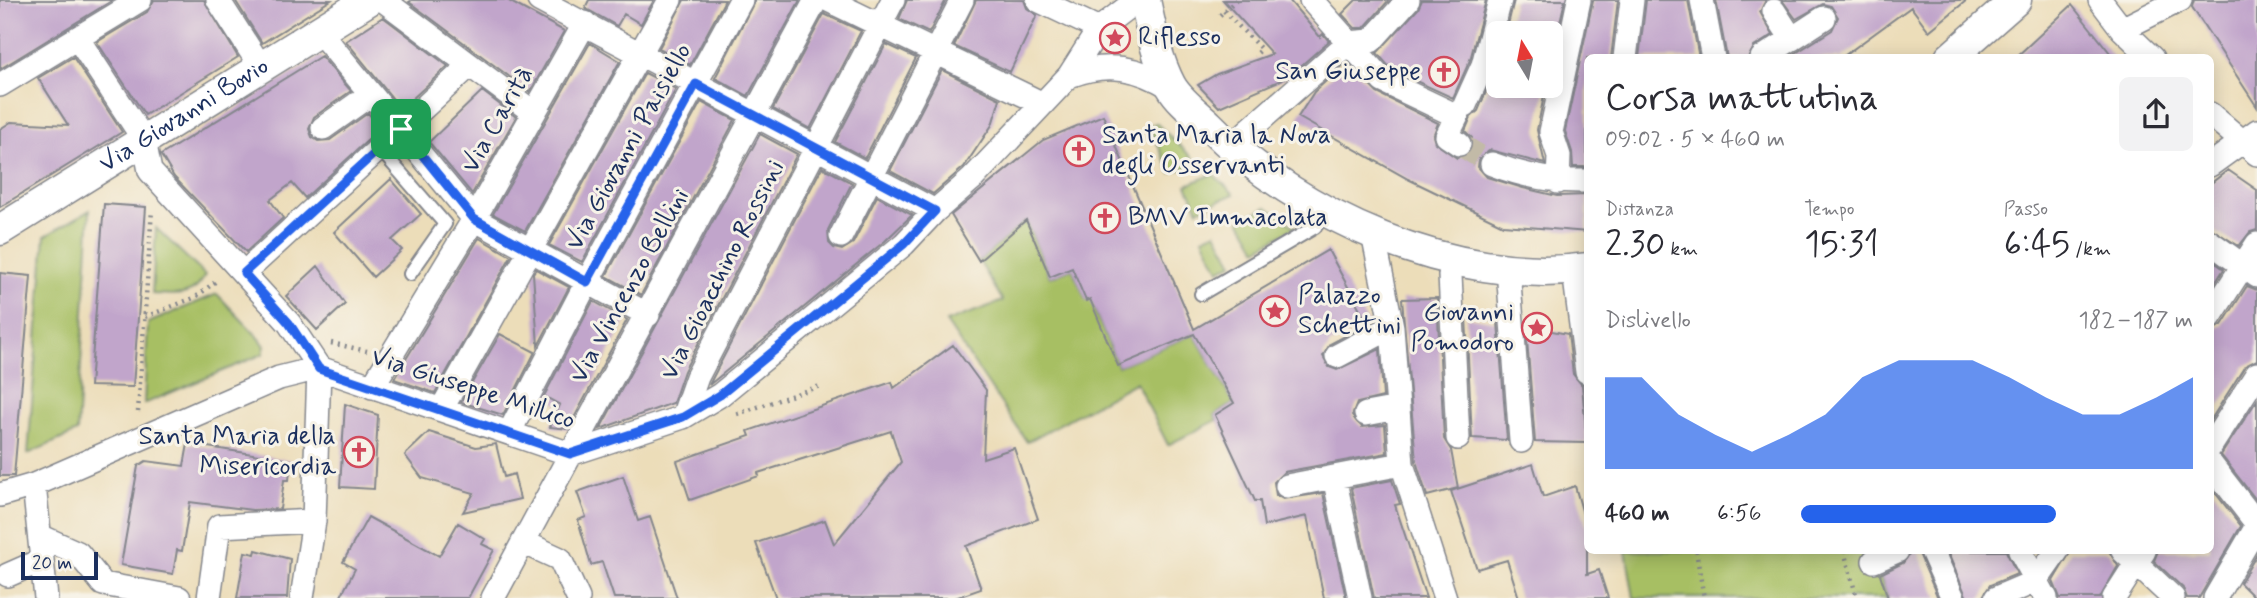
<!DOCTYPE html>
<html lang="it">
<meta charset="utf-8">
<style>
body{margin:0;font-family:Mynerve,sans-serif;background:#f2f2f3;color:#2b2b33;height:100vh;display:flex;flex-direction:column;font-size:26px;white-space:nowrap}
*{box-sizing:border-box;margin:0}
p{font-size:23px;color:#7c7c81}
.icon{flex:none;width:38px;height:38px;fill:none;stroke:currentColor;stroke-width:2;stroke-linecap:round;stroke-linejoin:round}
.map{position:relative;flex:1;overflow:hidden}
.details{position:absolute;left:1584px;top:54px;width:630px;height:500px;display:flex;flex-direction:column;background:#fff;border-radius:10px;box-shadow:0 4px 18px #0003}
.details>*{flex:none}
.needle{width:46px;rotate:350deg}
.buttons{position:absolute;left:1486px;top:21px;display:grid;gap:14px}
.buttons a{display:grid;place-items:center;width:77px;height:77px;border-radius:10px;background:#fff;box-shadow:0 4px 18px #0003;font-size:35px}
.scale{position:absolute;left:21px;bottom:18px;width:77px;box-sizing:border-box;padding-left:7px;border:4px solid #1b2f5e;border-top:0;font-size:19px;line-height:24px;white-space:nowrap;color:#1b2f5e;-webkit-text-stroke:5px #f7f3e8;paint-order:stroke}
.pin{position:absolute;display:grid;place-items:center;width:60px;height:60px;color:#fff;margin:-30px;border-radius:14px;box-shadow:0 4px 10px #0006}
.round{display:grid;place-items:center;flex:none;width:74px;height:74px;border-radius:10px;background:#f2f2f3}
.overview{display:flex;align-items:center;justify-content:space-between;height:119px;padding:0 21px}
h1{font-size:38px;font-weight:600;line-height:52px}
.stats{display:grid;grid-template-columns:repeat(3,1fr);gap:10px;height:119px;padding:7px 21px}
.stats div{display:grid;align-content:center}
.stats b{font-size:35px;font-weight:600}
.stats small{font-size:19px;font-weight:400}
.stats p{font-size:19px}
.chart{height:196px;padding:14px 21px}
.chart p{display:flex;justify-content:space-between}
.chart svg{width:100%;height:126px;margin-top:7px;fill:#2563eb;opacity:.7}
ul{padding:0 21px;list-style:none;font-size:23px}
li{display:grid;grid-template-columns:112px 84px 1fr;align-items:center;height:52px}
li i{height:18px;border-radius:9px;background:#2563eb}
.map>svg:first-child{display:block}
</style>
<div class="map">
<svg width="2257" height="598" viewBox="0 0 2257 598">
<rect width="100%" height="100%" fill="#f7f3e8"/>
<filter id="ink" filterUnits="userSpaceOnUse"><feTurbulence type="fractalNoise" baseFrequency=".0143" numOctaves="2"/><feDisplacementMap in="SourceGraphic" scale="14" xChannelSelector="R" yChannelSelector="G"/><feConvolveMatrix kernelMatrix="1 2 1 2 8 2 1 2 1" color-interpolation-filters="sRGB"/></filter>
<filter id="wash" filterUnits="userSpaceOnUse"><feTurbulence type="fractalNoise" baseFrequency=".00686" numOctaves="4" result="noise"/><feDisplacementMap in="SourceGraphic" scale="28" xChannelSelector="R" yChannelSelector="G"/><feGaussianBlur stdDeviation="1.57" result="paint"/><feColorMatrix in="noise" values="0 0 0 0 0 0 0 0 0 0 0 0 0 0 0 0 0 1.4 0 .05"/><feComposite in="paint" operator="in"/></filter>
<g filter="url(#wash)">
<rect width="100%" height="100%" fill="#ecddb9"/>
<path fill="#a7bf64" stroke="#617761" stroke-width="2" d="M1156,123L1198,163L1171,173L1149,126Z
M1213,174L1234,194L1198,210L1187,185Z
M1267,207L1295,227L1257,249L1240,220Z
M90,210L77,432L28,454L45,236Z
M1026,220L1050,277L1072,268L1086,300L1096,296L1094,309L1118,366L1194,334L1234,403L1215,415L1217,420L1168,445L1136,382L1027,442L946,322L1003,301L979,261Z
M156,228L205,275C195,299 173,295 152,294Z
M1216,232L1233,263L1219,270L1203,238Z
M217,294L260,339L265,346L263,354L144,404L148,323Z
M1626,551H1870L1888,598H1634Z"/>
<g id="blocks">
<path fill="#c1a5cb" d="M0,0H113L0,69Z
M154,0H204L238,57L145,115L97,42L147,12Z
M235,0H331L262,43Z
M412,0H507L564,31L530,92L409,2Z
M589,0H654L641,24L624,14L617,26L585,8Z
M684,0H725L690,65L659,48Z
M755,0H800L748,96L715,78Z
M907,0H946L929,33L899,19Z
M976,0H1024L1027,8L1037,15L1010,72L954,46Z
M1223,0H1289L1320,37L1323,34L1329,41L1288,77L1219,107L1198,85L1217,74L1272,54Z
M1356,0H1389L1364,28H1355L1342,14Z
M1422,0H1486L1470,60L1453,98L1392,70L1377,53L1418,9Z
M1514,0H1565L1550,67V33H1506Z
M1593,0H1618L1611,58H1587V167H1573L1572,152L1565,131Z
M1646,0H1688L1699,58H1639Z
M1716,0H1766L1760,12L1773,35L1754,47L1748,58H1727Z
M1782,0H1967L1929,31L1911,7L1841,58H1788L1832,30L1838,17L1831,6L1823,4L1796,19Z
M2194,0H2257V107L2192,7Z
M2072,5L2114,58H2015Z
M824,14L861,31L810,129L773,109Z
M383,17L448,66L401,109L346,41Z
M590,43L620,61L525,231L493,214Z
M886,44L916,58L865,158L835,142Z
M321,56L351,91L314,117L309,129L312,137L318,141L330,140L368,113L381,128L305,198L292,183L270,200L283,218L246,252L174,177L161,155Z
M73,57L122,132L0,207V129L11,122L68,125L38,78Z
M1347,62L1377,93L1438,123L1433,136L1435,143L1457,158L1471,151L1472,138L1465,131L1471,117L1478,111L1498,63V86H1546L1537,130L1545,164L1490,150L1479,159L1478,167L1487,177L1523,188L1557,196L1587,195V232L1503,225L1408,179L1298,117L1314,92Z
M942,70L1000,99L992,125L964,167L933,194L890,171Z
M645,73L676,89L582,262L549,245Z
M482,91L516,117L472,194L429,142Z
M701,102L735,120L641,295L606,276Z
M1103,115L1194,329L1328,250L1368,324L1330,344L1323,356L1329,367L1337,370L1380,349L1383,397L1357,403L1352,416L1362,427L1385,425L1387,453L1284,472L1274,482L1276,495L1283,499L1323,493L1346,598H1324L1307,516L1264,526L1260,501H1255L1215,415L1234,403L1194,334L1118,366L1090,299L1086,301L1072,268L1050,277L1026,220L979,261L951,215L1043,140Z
M760,134L797,154L684,371L673,403L600,429Z
M822,167L852,183L828,230L829,243L834,248L842,250L853,243L877,196L912,215L885,241L709,385Z
M2228,170L2257,190V230L2250,232L2239,246L2210,228V184Z
M391,179L421,214L392,240L402,250L373,277L334,232Z
M104,204L146,207L133,387L90,386Z
M479,238L511,256L435,393L394,379Z
M2210,259L2224,269L2210,291Z
M318,266L345,304L317,330L286,296Z
M536,269L569,287L538,346L533,273Z
M0,273L31,276L14,476H0Z
M2247,286L2257,290V360L2245,366L2210,421V331L2222,325Z
M1437,298L1444,439L1451,450L1458,488L1427,496L1416,461L1402,299Z
M593,301L627,320L568,429L550,427L560,405L544,396Z
M1466,317L1498,322L1507,440L1472,438Z
M1526,326L1568,334L1573,374L1582,385L1587,443L1535,442Z
M500,334L535,352L503,415L461,402Z
M953,345L986,390L983,458L1014,448L1038,519L966,546L981,589L955,598H776L756,543L825,520L834,544L901,462L891,431L758,473L759,476L690,500L677,461L750,436L748,431L892,382L894,388Z
M2257,400V501L2221,455Z
M345,404L378,415L374,489L340,487Z
M429,432L476,447L496,444L504,477L514,474L520,499L463,512L474,493L422,478L405,455Z
M188,444L291,460L289,480H284L280,509L252,510L190,502L182,551L177,550L173,574L121,565L138,466L146,461L184,466Z
M1533,464L1543,497L1575,486L1587,528V574L1599,570L1608,598H1519L1507,560L1477,569L1451,491Z
M623,476L638,521L650,517L677,598H614L602,562L591,565L578,520L586,517L577,492Z
M1392,480L1400,504L1395,505L1426,598H1374L1351,488Z
M2210,486L2241,526L2199,598H2187L2183,588L2154,561L2158,551H2210Z
M368,517L439,556L458,523L485,539L482,544L494,550L468,598H340L355,569L343,562Z
M256,550L290,559L287,598H237L245,552L255,554Z
M1911,551H1918L1938,598H1888L1880,574L1903,563Z
M1947,551H2006L2017,574L1990,585L1982,598H1967Z
M2071,551H2109L2118,566L2100,598H2060L2053,581Z
M2257,554V598H2255L2240,583Z"/>
</g>
</g>
<g filter="url(#ink)">
<use href="#blocks" fill-opacity="0" stroke="#84868c" stroke-width="2"/>
<g fill="none" stroke-linecap="round" stroke-linejoin="round">
<path stroke="#c2baa7" stroke-width="23" stroke-dasharray="23 11" stroke-linecap="butt" d="M1459,144L1492,164"/>
<g stroke="#84868c" stroke-width="16">
<path id="service" d="M380,149L445,224L410,274
M1201,294L1315,227L1327,212"/>
</g>
<g stroke="#84868c" stroke-width="26">
<path id="minor" d="M218,0L261,67
M383,0L534,113
M539,0L935,211
M828,0L1041,103
M1038,0L1099,29
M1311,0L1383,81L1457,116L1447,136L1459,144
M1702,0L1713,58
M2100,0L2122,29L2152,58
M1774,11L1792,39
M2122,29L2180,0
M319,31L474,219L648,315
M78,39L144,140L150,171L289,323L319,368
M1348,43L1371,41L1408,0
M1625,58L1632,0
M1762,58L1824,18
M1069,76L1099,29L1137,0
M0,85L140,0
M1465,105L1483,65L1500,0
M2210,114L2257,154
M323,128L371,94
M1231,146L1348,43
M1492,164C1523,176 1554,182 1587,181
M2210,165L2257,131
M1558,182L1559,156L1551,132L1579,0
M1373,234L1392,327L1402,464L1445,598
M841,236L962,0
M2210,242L2257,276
M1508,269L1521,441
M1574,270L1587,372
M244,273L470,65
M1450,275L1458,438
M2210,317L2257,244
M1337,356L1392,327
M372,387L474,219L585,23
M441,410L670,0
M1366,414L1398,408
M683,417L697,377L893,0
M509,433L587,282L741,0
M2210,447L2257,374
M2210,463L2257,524
M1334,477L1360,598
M34,485L46,598
M1287,486L1402,464
M0,495L34,485L279,378L319,368L570,454L683,417L720,395L904,244L935,211L972,179L1069,76C1107,61 1138,67 1172,88
M40,536L78,553L103,584L179,598
M523,542L560,559L578,598
M1932,551L1953,598
M2020,551L2046,598
M2123,551L2173,598
M1874,561L1897,551
M8,575L42,560
M209,598L219,526L314,521
M302,598L314,521L319,368
M493,598L816,0
M1996,598L2036,581L2057,551
M2114,598L2144,551
M2215,598L2257,526"/>
</g>
<g stroke="#84868c" stroke-width="33">
<g id="tertiary">
<path d="M1145,0C1151,29 1157,60 1171,86C1179,100 1196,113 1208,124C1299,217 1456,286 1587,268"/>
<path d="M1950,58L2016,0"/>
<path id="s1" d="M0,230L369,0"/>
</g>
</g>
<path stroke="#84868c" stroke-width="4.5" stroke-dasharray="2 5" stroke-linecap="butt" d="M1224,11L1260,48L1261,50L1254,56
M1220,15L1236,0
M145,317L196,297L215,282
M331,343L367,351
M138,412L152,210
M737,414L823,385
M1696,551L1704,598
M1844,551L1857,598"/>
<use href="#service" stroke="#fff" stroke-width="12"/>
<use href="#minor" stroke="#fff" stroke-width="23"/>
<use href="#tertiary" stroke="#fff" stroke-width="30"/>
</g>
</g>
<g fill="none" stroke-linecap="round" stroke-linejoin="round" filter="url(#ink)">
<g stroke="#fff" stroke-width="14">
<path id="route" d="M696,84L935,211L904,244L720,395L683,417L570,454L319,369L289,323L244,273L401,129L474,219L587,282Z"/>
</g>
<use href="#route" stroke="#2563eb" stroke-width="9"/>
</g>
<defs>
<g id="sight-ring" transform="scale(1.575)"><circle r="9.5" fill="#f7f3e8" stroke="#d1495b" stroke-width="1.5"/><path d="M0-6L1.8-2.2L6-1.7L2.9 1.2L3.7 5.4L0 3.3L-3.7 5.4L-2.9 1.2L-6-1.7L-1.8-2.2Z" fill="#d1495b"/></g>
<g id="church-ring" transform="scale(1.575)"><circle r="9.5" fill="#f7f3e8" stroke="#d1495b" stroke-width="1.5"/><path d="M-1.2-6h2.4v3.5h3.3v2.4h-3.3V6h-2.4V-.1h-3.3v-2.4h3.3Z" fill="#d1495b"/></g>
</defs>
<g fill-rule="evenodd">
<use href="#sight-ring" x="1115" y="38"/>
<use href="#church-ring" x="1444" y="72"/>
<use href="#church-ring" x="1079" y="151"/>
<use href="#church-ring" x="1105" y="218"/>
<use href="#sight-ring" x="1275" y="311"/>
<use href="#sight-ring" x="1537" y="328"/>
<use href="#church-ring" x="359" y="452"/>
</g>
<g text-anchor="middle" dominant-baseline="central" stroke-width="6" stroke-linejoin="round" paint-order="stroke">
<g font-size="26" fill="#1b2f5e" stroke="#f7f3e8" text-anchor="start">
<text x="1138" y="38">Riflesso</text>
<text x="1421" y="72" text-anchor="end">San Giuseppe</text>
<text x="1102" y="136">Santa Maria la Nova<tspan x="1102" dy="30">degli Osservanti</tspan></text>
<text x="1128" y="218">BMV Immacolata</text>
<text x="1298" y="296">Palazzo<tspan x="1298" dy="30">Schettini</tspan></text>
<text x="1514" y="313" text-anchor="end">Giovanni<tspan x="1514" dy="30">Pomodoro</tspan></text>
<text x="336" y="437" text-anchor="end">Santa Maria della<tspan x="336" dy="30">Misericordia</tspan></text>
</g>
<g font-size="26" fill="#1b2f5e" stroke="#f7f3e8">
<text stroke="none"><textPath href="#s1" startOffset="217">Via Giovanni Bovio</textPath></text>
<text transform="translate(498 120) rotate(-60)">Via Carità</text>
<text transform="translate(629 147) rotate(-61)">Via Giovanni Paisiello</text>
<text transform="translate(723 270) rotate(-63)">Via Gioacchino Rossini</text>
<text transform="translate(630 286) rotate(-61)">Via Vincenzo Bellini</text>
<text transform="translate(473 389) rotate(18)">Via Giuseppe Millico</text>
</g>
</g>
</svg>
<div class="buttons">
<a><svg class="needle" viewBox="-14 -14 28 28"><path d="M0-13l5 13h-10z" fill="#e53935"/><path d="M0 13l5-13h-10z" fill="#7c7c81"/></svg></a>
</div>
<div class="scale">20 m</div>
<div class="pin" style="left:401px;top:129px;background:#1e9e55"><svg class="icon" aria-label="arrive" viewBox="0 0 24 24"><path d="M6 21V4h12l-3 4 3 4H6"/></svg></div>
<section class="details">
<div class="overview"><div><h1>Corsa mattutina</h1><p>09:02 · 5 × 460 m</p></div><a class="round"><svg class="icon" aria-label="share" viewBox="0 0 24 24"><path d="M12 15V3M7 8l5-5 5 5M5 13v7h14v-7"/></svg></a></div>
<div class="stats">
<div><p>Distanza</p><b>2.30<small> km</small></b></div>
<div><p>Tempo</p><b>15:31</b></div>
<div><p>Passo</p><b>6:45<small> /km</small></b></div>
</div>
<div class="chart"><p><span>Dislivello</span>182–187 m</p>
<svg viewBox="0 0 160 44" preserveAspectRatio="none"><path d="M0 44V12L10 12L20 25L30 32L40 38L50 32L60 25L70 12L80 6L90 6L100 6L110 12L120 19L130 25L140 25L150 19L160 12V44z"/></svg>
</div>
<ul>
<li><b>460 m</b>6:56<i style="width:65%"></i></li>
</ul>
</section>
</div>
